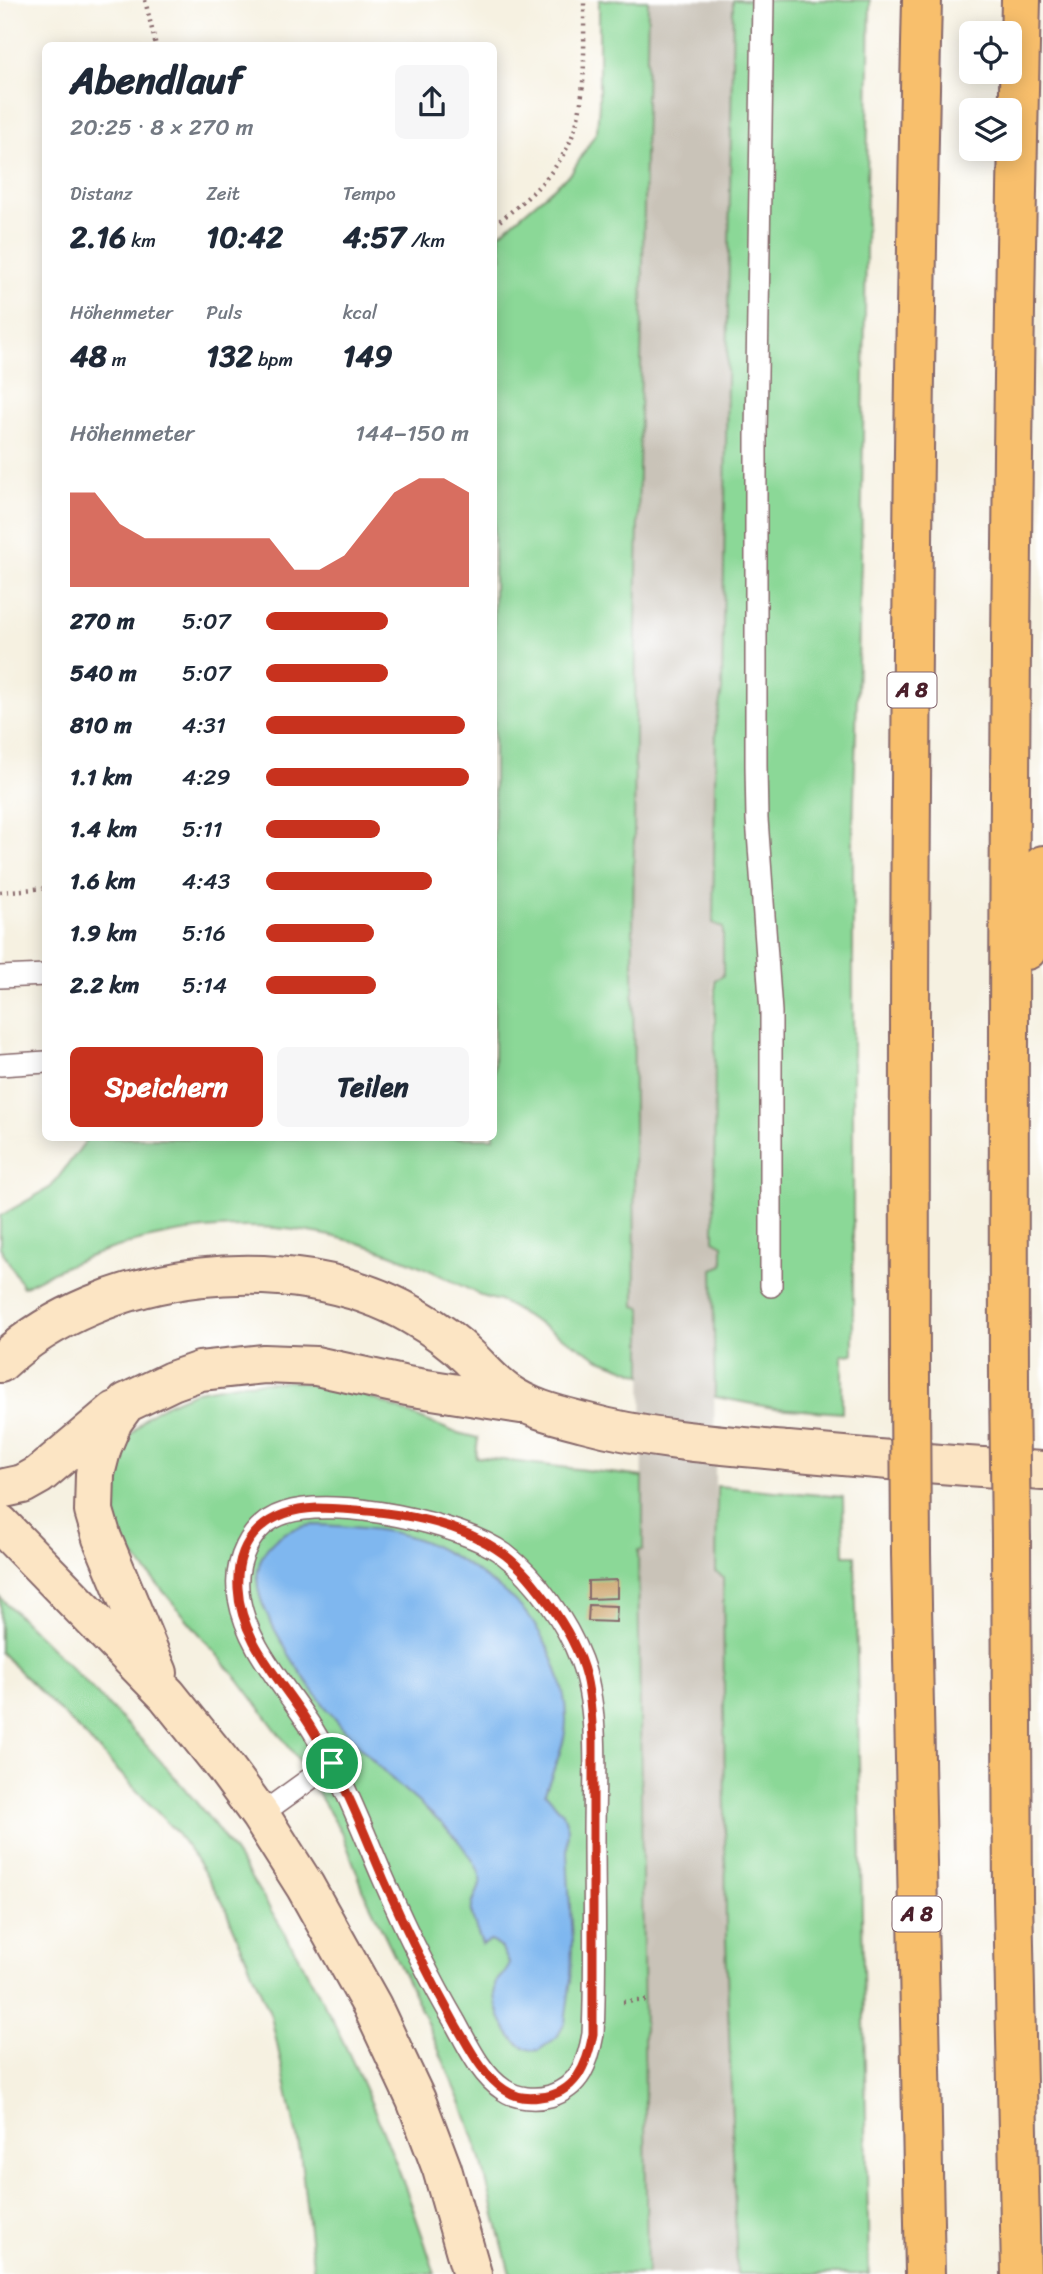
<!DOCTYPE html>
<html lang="de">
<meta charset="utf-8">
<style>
body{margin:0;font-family:Sriracha,sans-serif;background:#f6f6f7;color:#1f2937;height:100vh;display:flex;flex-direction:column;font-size:26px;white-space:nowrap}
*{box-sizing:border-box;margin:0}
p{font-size:23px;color:#747a83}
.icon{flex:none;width:38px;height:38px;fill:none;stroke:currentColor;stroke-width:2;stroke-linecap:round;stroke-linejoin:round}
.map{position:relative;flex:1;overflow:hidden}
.panel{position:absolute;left:42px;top:42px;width:455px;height:1099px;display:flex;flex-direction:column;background:#fff;border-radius:10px;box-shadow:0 4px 18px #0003}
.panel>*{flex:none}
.tools{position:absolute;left:959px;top:21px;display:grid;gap:14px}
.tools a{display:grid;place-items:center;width:63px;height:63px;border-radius:10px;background:#fff;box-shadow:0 4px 18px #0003;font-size:35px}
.pin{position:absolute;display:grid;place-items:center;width:60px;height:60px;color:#fff;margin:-30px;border:4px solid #fff;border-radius:50%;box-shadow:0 2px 7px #0007}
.round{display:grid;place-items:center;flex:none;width:74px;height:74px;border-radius:10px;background:#f6f6f7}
.overview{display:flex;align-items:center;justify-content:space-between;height:119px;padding:0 28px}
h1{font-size:38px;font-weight:800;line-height:52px}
.stats{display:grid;grid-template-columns:repeat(3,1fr);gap:10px;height:119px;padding:7px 28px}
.stats div{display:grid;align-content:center}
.stats b{font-size:30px;font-weight:800}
.stats small{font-size:19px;font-weight:400}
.stats p{font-size:19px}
.chart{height:196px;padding:14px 28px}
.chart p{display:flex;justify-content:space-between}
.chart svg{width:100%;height:126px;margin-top:7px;fill:#c8321e;opacity:.7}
.action{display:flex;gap:14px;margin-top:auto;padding:14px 28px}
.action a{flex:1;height:80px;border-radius:10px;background:#c8321e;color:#fff;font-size:28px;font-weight:800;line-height:80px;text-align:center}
.action a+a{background:#f6f6f7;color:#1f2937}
ul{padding:0 28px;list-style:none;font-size:23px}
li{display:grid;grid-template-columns:112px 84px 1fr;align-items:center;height:52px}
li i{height:18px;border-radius:9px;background:#c8321e}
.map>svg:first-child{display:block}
</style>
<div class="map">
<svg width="1043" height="2274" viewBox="0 0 1043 2274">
<rect width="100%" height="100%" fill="#fff"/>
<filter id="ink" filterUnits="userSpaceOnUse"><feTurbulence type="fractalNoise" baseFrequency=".0143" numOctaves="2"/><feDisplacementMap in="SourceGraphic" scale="14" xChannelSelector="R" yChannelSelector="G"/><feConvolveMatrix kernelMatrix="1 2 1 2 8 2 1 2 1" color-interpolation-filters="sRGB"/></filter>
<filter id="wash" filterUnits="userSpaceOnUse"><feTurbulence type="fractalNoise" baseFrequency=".00686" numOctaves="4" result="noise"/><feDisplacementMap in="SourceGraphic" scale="28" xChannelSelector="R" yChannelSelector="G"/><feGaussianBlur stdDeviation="1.57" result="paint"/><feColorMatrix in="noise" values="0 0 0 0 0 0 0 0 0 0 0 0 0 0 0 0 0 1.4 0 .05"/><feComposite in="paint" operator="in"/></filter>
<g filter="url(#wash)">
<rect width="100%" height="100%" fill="#f6f1e1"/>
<path fill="#c9c3b8" d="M648,0H733L722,691L716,721L713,923L723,928V976L713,981L714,1240L723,1245V1265L713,1270L716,1571L723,1578L726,1943L737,2274H647L638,1550H643L642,1308L635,1306L633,940L636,628Z"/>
<path fill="#8bd897" stroke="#6a7c61" stroke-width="2" d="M599,0H648L636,628L633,940L635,1306L642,1308V1375L600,1359L500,1301L484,1297C444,1277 405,1257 362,1244C246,1209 128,1230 23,1287L0,1247V1216L51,1187L88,1138H494V259L502,258L499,234L572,172L597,131L599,103Z
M733,0H870L861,560L853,832V1354L842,1355V1413L774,1408L715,1397L713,1269L723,1265V1245L714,1240L715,980L723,976V928L713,923L716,721L722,691Z
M294,1381L359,1393L454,1432L478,1438L476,1457L643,1477V1550L638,1551L647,2274H510L480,2156L462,2104L424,2016L365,1894L343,1835L297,1758L237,1678L129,1551L121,1539L114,1517L112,1485L119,1456L127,1439L147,1416L167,1404L197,1391L242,1383Z
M717,1486L843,1497L844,1555H855L869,2274H737L726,1943L723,1578L716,1571Z
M0,1597C70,1667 142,1735 204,1812C232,1846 255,1884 278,1922C345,2032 396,2151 435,2274H314L300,2151L271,2016L223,1903L196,1859L175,1831L88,1739L0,1652Z"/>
<path fill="#7fb7ef" stroke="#646b8d" stroke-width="2" d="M312,1525C345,1526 385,1528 417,1539C448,1549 511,1592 530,1618C551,1647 567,1686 566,1722C565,1747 553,1770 545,1793L563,1813L568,1828L567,1854L572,1941L571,1979L565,2023L557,2037L539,2050C510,2053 493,2010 495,1986C496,1976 507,1977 509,1963L502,1949L491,1941L482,1945C479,1935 473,1924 472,1914C469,1893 490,1889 475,1864C455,1830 422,1807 393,1780C347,1737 305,1686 275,1630C263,1607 251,1585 261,1559C270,1538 290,1528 312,1525Z"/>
<g id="blocks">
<path fill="#cea771" d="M617,1580V1598L588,1599V1581Z
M589,1605L617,1606L616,1622L588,1621Z"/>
</g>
</g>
<g filter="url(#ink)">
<use href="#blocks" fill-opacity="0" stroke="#86686b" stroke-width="2"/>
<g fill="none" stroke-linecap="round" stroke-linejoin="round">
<g stroke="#86686b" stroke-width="24">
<path id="lane" d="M763,0L756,436V766L757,819L771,1012V1286
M0,977L46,975
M0,1065L46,1062
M260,1815L332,1763C352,1801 367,1841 384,1880C405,1928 428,1976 455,2022C468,2046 481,2075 504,2090C517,2099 536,2100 550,2096C580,2087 588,2062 593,2034C596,1967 594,1900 594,1833C594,1779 600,1711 581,1660C567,1623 536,1578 504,1554C461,1523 335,1496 285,1513C249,1524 233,1564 239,1598C247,1645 280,1680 305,1718C315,1732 323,1748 332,1763"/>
</g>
<g stroke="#86686b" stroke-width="42">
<path id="secondary" d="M0,1363C102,1268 292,1246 412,1315C433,1327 453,1341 470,1358C482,1370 493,1383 506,1392C530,1409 557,1415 584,1422C650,1440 720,1445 788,1451C873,1459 958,1466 1043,1471
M0,1489L23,1484L39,1475L115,1411
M0,1524L167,1695L224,1766L260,1815L305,1886L372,2006L416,2100L442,2169L472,2274
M158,1673L102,1538L94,1511L95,1474L102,1447L113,1421L126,1403L172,1381L200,1371L264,1364L316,1366L407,1386L521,1404"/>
</g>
<g stroke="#86686b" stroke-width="42">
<path id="highway" d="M1027,950L1043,865
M910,1381C909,920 911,460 922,0
M1009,1386C1008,924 1010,462 1021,0
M1011,1540L1013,1897L1021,2274
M911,1553L925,2274"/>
</g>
<path stroke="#86686b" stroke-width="4.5" stroke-dasharray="2 5" stroke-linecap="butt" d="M145,0L156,46
M494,225C591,152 584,112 584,0
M0,892L46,888
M623,2002L650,2000"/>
<use href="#lane" stroke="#fff" stroke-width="21"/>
<use href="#secondary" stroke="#fce5c4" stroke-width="38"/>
<use href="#highway" stroke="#f8bf6c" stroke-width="38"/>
<g stroke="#86686b" stroke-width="42" stroke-linecap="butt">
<path id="highway-bridge" d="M910,1381L911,1553
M1009,1386L1011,1540"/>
</g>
<use href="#highway-bridge" stroke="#f8bf6c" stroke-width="38"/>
</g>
</g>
<g fill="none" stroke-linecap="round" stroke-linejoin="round" filter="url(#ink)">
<g stroke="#fff" stroke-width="14">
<path id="route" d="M317,1508C379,1510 453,1516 505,1555C522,1568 535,1585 548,1602C565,1625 579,1649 586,1677C591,1698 592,1719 593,1741V2034C587,2065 576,2094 540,2097C528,2099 515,2097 505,2090C483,2076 470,2049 457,2027C430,1979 406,1930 384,1880C367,1841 353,1801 332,1764C323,1748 315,1733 305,1718C279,1678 240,1638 238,1588C235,1537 269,1510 317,1508Z"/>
</g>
<use href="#route" stroke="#c8321e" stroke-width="9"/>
</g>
<g text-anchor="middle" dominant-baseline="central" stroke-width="5" stroke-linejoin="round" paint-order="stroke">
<g fill="#fff" stroke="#80626b" stroke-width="2">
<rect x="887.5" y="672.5" width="49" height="35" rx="5"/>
<rect x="892.5" y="1896.5" width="49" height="35" rx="5"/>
</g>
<g font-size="21" font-weight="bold" fill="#4a1f2b">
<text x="912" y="690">A 8</text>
<text x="917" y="1914">A 8</text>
</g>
</g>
</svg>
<div class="tools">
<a><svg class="icon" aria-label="locate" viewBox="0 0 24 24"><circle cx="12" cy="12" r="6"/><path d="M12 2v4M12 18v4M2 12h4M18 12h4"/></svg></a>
<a><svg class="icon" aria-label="layers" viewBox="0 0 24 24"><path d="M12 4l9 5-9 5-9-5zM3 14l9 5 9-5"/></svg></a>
</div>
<div class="pin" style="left:332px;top:1763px;background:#1e9e55"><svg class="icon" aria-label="arrive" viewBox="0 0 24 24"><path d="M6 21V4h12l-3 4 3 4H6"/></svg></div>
<section class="panel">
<div class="overview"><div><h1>Abendlauf</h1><p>20:25 · 8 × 270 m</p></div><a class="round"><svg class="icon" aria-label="share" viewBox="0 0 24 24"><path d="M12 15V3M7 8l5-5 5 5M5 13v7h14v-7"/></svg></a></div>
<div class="stats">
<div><p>Distanz</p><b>2.16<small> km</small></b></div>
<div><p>Zeit</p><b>10:42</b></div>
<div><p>Tempo</p><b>4:57<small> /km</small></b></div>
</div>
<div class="stats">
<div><p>Höhenmeter</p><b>48<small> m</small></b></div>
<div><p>Puls</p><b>132<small> bpm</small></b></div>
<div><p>kcal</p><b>149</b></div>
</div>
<div class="chart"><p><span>Höhenmeter</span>144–150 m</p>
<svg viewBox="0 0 160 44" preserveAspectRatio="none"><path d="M0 44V11L10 11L20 22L30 27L40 27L50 27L60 27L70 27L80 27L90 38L100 38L110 33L120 22L130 11L140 6L150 6L160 11V44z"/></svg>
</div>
<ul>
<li><b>270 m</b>5:07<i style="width:60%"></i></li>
<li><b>540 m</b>5:07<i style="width:60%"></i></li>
<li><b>810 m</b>4:31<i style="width:98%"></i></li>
<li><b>1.1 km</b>4:29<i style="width:100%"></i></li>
<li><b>1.4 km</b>5:11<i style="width:56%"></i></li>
<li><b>1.6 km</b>4:43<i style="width:82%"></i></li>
<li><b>1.9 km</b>5:16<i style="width:53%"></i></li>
<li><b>2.2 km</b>5:14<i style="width:54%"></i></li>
</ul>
<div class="action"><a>Speichern</a><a>Teilen</a></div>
</section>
</div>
